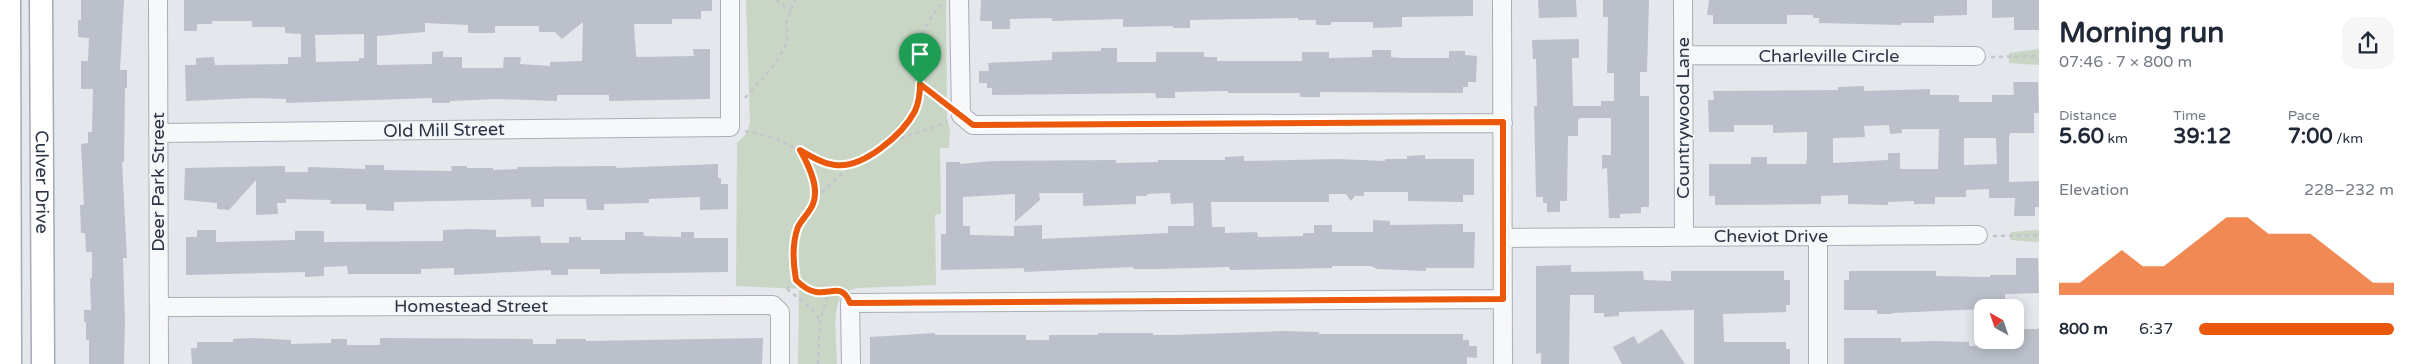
<!DOCTYPE html>
<meta charset="utf-8">
<style>
body{margin:0;font-family:"Varela Round",sans-serif;background:#f6f6f7;color:#1f2937;height:100vh;display:flex;flex-direction:column;font-size:19px;white-space:nowrap}
*{box-sizing:border-box;margin:0}
p{font-size:16px;color:#747a83}
.icon{flex:none;width:28px;height:28px;fill:none;stroke:currentColor;stroke-width:2;stroke-linecap:round;stroke-linejoin:round}
.map{position:relative;flex:1;overflow:hidden}
.side{display:flex;flex-direction:column;background:#fff;width:375px}
.side>*{flex:none}
.needle{width:32px;rotate:320deg}
.buttons{position:absolute;left:1974px;top:299px;display:grid;gap:10px}
.buttons a{display:grid;place-items:center;width:50px;height:50px;border-radius:10px;background:#fff;box-shadow:0 2px 12px #0003;font-size:25px}
.pin{position:absolute;display:grid;place-items:center;width:42px;height:42px;color:#fff;margin:-51px -21px;border-radius:50% 50% 50% 0;rotate:-45deg;box-shadow:0 0 5px #0007}
.pin .icon{rotate:45deg}
.round{display:grid;place-items:center;flex:none;width:52px;height:52px;border-radius:15px;background:#f6f6f7}
.head{display:flex;align-items:center;justify-content:space-between;height:85px;padding:0 20px}
h1{font-size:28px;font-weight:700;line-height:38px}
.figures{display:grid;grid-template-columns:repeat(3,1fr);gap:8px;height:85px;padding:5px 20px}
.figures div{display:grid;align-content:center}
.figures b{font-size:21px;font-weight:700}
.figures small{font-size:14px;font-weight:400}
.figures p{font-size:14px}
.chart{height:140px;padding:10px 20px}
.chart p{display:flex;justify-content:space-between}
.chart svg{width:100%;height:90px;margin-top:5px;fill:#ea580c;opacity:.7}
ul{padding:0 20px;list-style:none;font-size:16px}
li{display:grid;grid-template-columns:80px 60px 1fr;align-items:center;height:38px}
li i{height:12px;border-radius:6px;background:#ea580c}
main{display:flex;flex:1;min-height:0}
.map>svg:first-child{display:block}
</style>
<main>
<div class="map">
<svg width="2039" height="364" viewBox="0 0 2039 364">
<rect width="100%" height="100%" fill="#e4e7ec"/>
<path fill="#c9d6c5" d="M746,0H946L947,118L950,130L949,148H940L941,214L935,215L936,285L857,288C850,290 844,292 840,299C832,312 837,348 837,364H798L799,289L736,286L737,143L747,133L750,123Z
M2039,49V65L2009,63V53Z
M2039,230V242L2010,240L2011,232Z"/>
<path fill="#bbc0ca" fill-rule="evenodd" d="M81,0H124L120,70H127V88H125L124,162H122L127,258H123L125,322L124,364H89V340H86V322H84V310H91L90,278H92V252H86L85,233H81L80,205H84L81,144L88,143V132H92L93,89H81V61H88L89,38L78,37V20H81Z
M184,0H712V11H701V19H672V24H634L636,55L637,57L694,56L693,49H710V99L609,101V95H557V101L497,99L450,101V103H432V98L286,103V99L255,98L186,101L185,65H196V58L214,57L215,65L288,64V57H301V34L285,33V27H252V21H212V24H197V31H184ZM583,22L582,61L550,62V66L520,64L521,57H504L503,68H462V57H443V51L432,52V64L377,65V36L425,32V23L468,25V33H495V26H539V32H555L562,39ZM364,34V58H359V61L316,62L315,35Z
M981,0H1473V16L1402,17V27L1373,28V22H1331V25H1316V20H1298V18L1190,20V28H1173V26L1123,27V19L1052,21V18L1010,19V29H992V21H980Z
M1538,0H1576L1577,17L1539,18Z
M1603,0H1649L1647,72H1640V96H1649V207H1641V213L1620,214V218H1609L1607,168L1602,169V155H1611V118H1580L1578,120V136H1568L1567,201H1560V212H1547V203H1543V197H1536L1534,106H1537L1536,59H1533L1532,40L1579,39V58H1572L1573,106H1601V101H1614V73H1607L1608,17H1603Z
M1709,0H1967V15L1934,16V23H1901V25L1819,23V18H1813V15H1787V24H1713V15H1707Z
M1992,0H2039V30H2014V17L1992,18Z
M1101,48H1117V62H1156V52H1204V57H1217V61H1302V52H1329V58L1372,57V50H1391V57L1402,58H1449V51H1465V55L1477,56L1476,82H1468V87H1463V93L1320,92V97H1300V93H1228V91L1175,92V98H1156L1155,93L992,95V88H987V83H979V71H989L988,63L1052,60V52L1101,51Z
M2013,82H2038L2039,113H2034V133H2010L2009,138V182L2039,181V207H2035V216H2014L2015,198H1989V189L1966,190V197H1935V204H1914V201L1888,202V205L1848,204V195L1821,196V204L1715,205V196H1709V164H1751V157H1767V164H1806L1807,158V132L1773,133V125H1734V132H1709L1708,100H1714L1713,91L1838,90V87L1864,86V91L1930,89V95H1959V102H1992V95H2014ZM1889,125L1890,134L1902,133V129H1939L1938,169H1900V153H1888V160L1833,163V138L1865,137L1864,126ZM1964,138H1996L1997,164L1964,165Z
M1425,155V159H1474V195H1463V202L1408,201V192H1364V196H1355L1351,201L1346,194H1329V202H1211L1212,227H1225V233L1257,232L1258,237L1303,236V233H1314V225H1332V232H1373V220L1390,221V225L1463,224V232H1475L1474,268H1426V271L1377,269L1371,266H1332V268L1230,270L1229,267L1157,269H1133V267L1024,272V268L941,270V234H946V162H960V164L992,161L1116,160V163L1158,162V160H1225V157L1244,156V161L1338,159L1385,161V159H1407V156ZM1039,193H1083V206L1136,204V196H1147V194L1170,193L1171,204L1193,203L1194,226H1168V233L1042,239V225L1014,226V236L970,235V226H963V197L1015,194V222L1040,200Z
M718,164V178H721V184H728V209L700,210V197L649,199V203L604,204V210H587L586,199H544V207H531V199L394,202V211L366,210V204H330L331,200L286,199V203H277L278,214L256,215V180L229,210L217,209V203L184,200L185,168L285,166V172H308V167L365,169V165H384V170L452,171L451,166H467V168H493V170L517,169V167L616,166V168Z
M472,229L496,230V237L540,236L541,243H569V237H581V240H625V232H643L644,236L681,237V232H694V238H728V272L600,274V269H568V275H551V270L454,275V268L421,269V274H348L347,266L324,267V276L305,277V272L186,275V237H197V230H216V242L295,240V231H324V242L443,241V230Z
M2016,258H2038L2039,293L2005,294V308L1892,313V314H1877V310H1844V280H1849V271H1936V276L1990,277V275H2016Z
M1571,265V272L1643,271L1644,280L1671,281V271H1784V280H1790V305H1786V312L1723,314L1724,342H1786V349H1790V364H1694V310L1619,312V316L1604,317V313H1594V295H1570L1569,364H1541V353L1536,354V266Z
M1662,329L1685,364H1622L1613,347L1634,336L1638,344Z
M2021,329H2039V364H1844V338H1901V342L1935,341L1969,342V346L2008,345V340H2015V332Z
M1283,331L1319,332V334H1463V340H1469V346H1477V358L1467,357V364H870V337L935,333V335H1026V340H1049V335H1098V333H1153V335H1172Z
M380,338L533,339V344H556V339H586V341L763,338L762,364H192L191,348H197V342H233V339L252,338L291,340V344L331,343V339H347V345H380Z"/>
<g fill="none" stroke-linecap="round" stroke-linejoin="round">
<g stroke="#a9aeb7" stroke-width="20">
<path id="minor" d="M158,0L159,364
M959,0L961,115L973,125L1503,123
M1502,0L1503,364
M1683,0L1684,237
M1683,55L1976,56
M158,133L730,127V0
M1818,236V364
M1503,238L1978,235
M159,307L773,305L780,312V364
M851,364L850,303L1503,299"/>
</g>
<g stroke="#a3abb8" stroke-width="25">
<g id="major">
<path d="M9,0L10,364"/>
<path id="s1" d="M41,0L43,364"/>
</g>
</g>
<path stroke="#c2c5cb" stroke-width="2.5" stroke-dasharray="4 4" stroke-linecap="butt" d="M776,0L791,11
M1991,57L2039,56
M920,84L945,103
M745,98L775,64L787,43V21L795,0
M745,131L775,138L817,159L835,166L855,163
M888,143C901,130 917,115 920,95C922,82 919,69 918,56C918,37 929,18 942,4
M800,151C811,169 814,182 813,203
M1993,236L2039,235
M787,289L811,308L820,320
M787,289L795,280
M840,290L816,292L795,280C793,263 792,243 798,227C811,196 856,158 886,144C906,135 927,131 947,122
M818,364L820,320L829,292"/>
<use href="#minor" stroke="#f7f8fa" stroke-width="18"/>
<use href="#major" stroke="#fff" stroke-width="22"/>
</g>
<g fill="none" stroke-linecap="round" stroke-linejoin="round">
<g stroke="#fff" stroke-width="10">
<path id="route" d="M920,84L973,125L1503,122V299L850,303C842,283 832,294 816,292C809,291 801,285 796,280C793,263 792,243 798,227C802,219 810,212 813,204C820,187 808,164 800,150C810,156 823,164 835,165C863,169 903,134 915,111C919,102 920,94 920,84Z"/>
</g>
<use href="#route" stroke="#ea580c" stroke-width="6"/>
</g>
<g text-anchor="middle" dominant-baseline="central" stroke-width="4" stroke-linejoin="round" paint-order="stroke">
<g font-size="18" fill="#2b3445" stroke="#f4f6f9">
<text x="1829" y="56">Charleville Circle</text>
<text transform="translate(1683 118) rotate(-90)">Countrywood Lane</text>
<text transform="translate(444 130) rotate(-1)">Old Mill Street</text>
<text stroke="none"><textPath href="#s1" startOffset="182">Culver Drive</textPath></text>
<text transform="translate(158 182) rotate(-90)">Deer Park Street</text>
<text x="1771" y="236">Cheviot Drive</text>
<text x="471" y="306">Homestead Street</text>
</g>
</g>
</svg>
<div class="buttons">
<a><svg class="needle" viewBox="-14 -14 28 28"><path d="M0-13l5 13h-10z" fill="#e53935"/><path d="M0 13l5-13h-10z" fill="#747a83"/></svg></a>
</div>
<div class="pin" style="left:920px;top:84px;background:#1e9e55"><svg class="icon" aria-label="arrive" viewBox="0 0 24 24"><path d="M6 21V4h12l-3 4 3 4H6"/></svg></div>
</div>
<section class="side">
<div class="head"><div><h1>Morning run</h1><p>07:46 · 7 × 800 m</p></div><a class="round"><svg class="icon" aria-label="share" viewBox="0 0 24 24"><path d="M12 15V3M7 8l5-5 5 5M5 13v7h14v-7"/></svg></a></div>
<div class="figures">
<div><p>Distance</p><b>5.60<small> km</small></b></div>
<div><p>Time</p><b>39:12</b></div>
<div><p>Pace</p><b>7:00<small> /km</small></b></div>
</div>
<div class="chart"><p><span>Elevation</span>228–232 m</p>
<svg viewBox="0 0 160 44" preserveAspectRatio="none"><path d="M0 44V38L10 38L20 30L30 22L40 30L50 30L60 22L70 14L80 6L90 6L100 14L110 14L120 14L130 22L140 30L150 38L160 38V44z"/></svg>
</div>
<ul>
<li><b>800 m</b>6:37<i style="width:100%"></i></li>
</ul>
</section>
</main>
